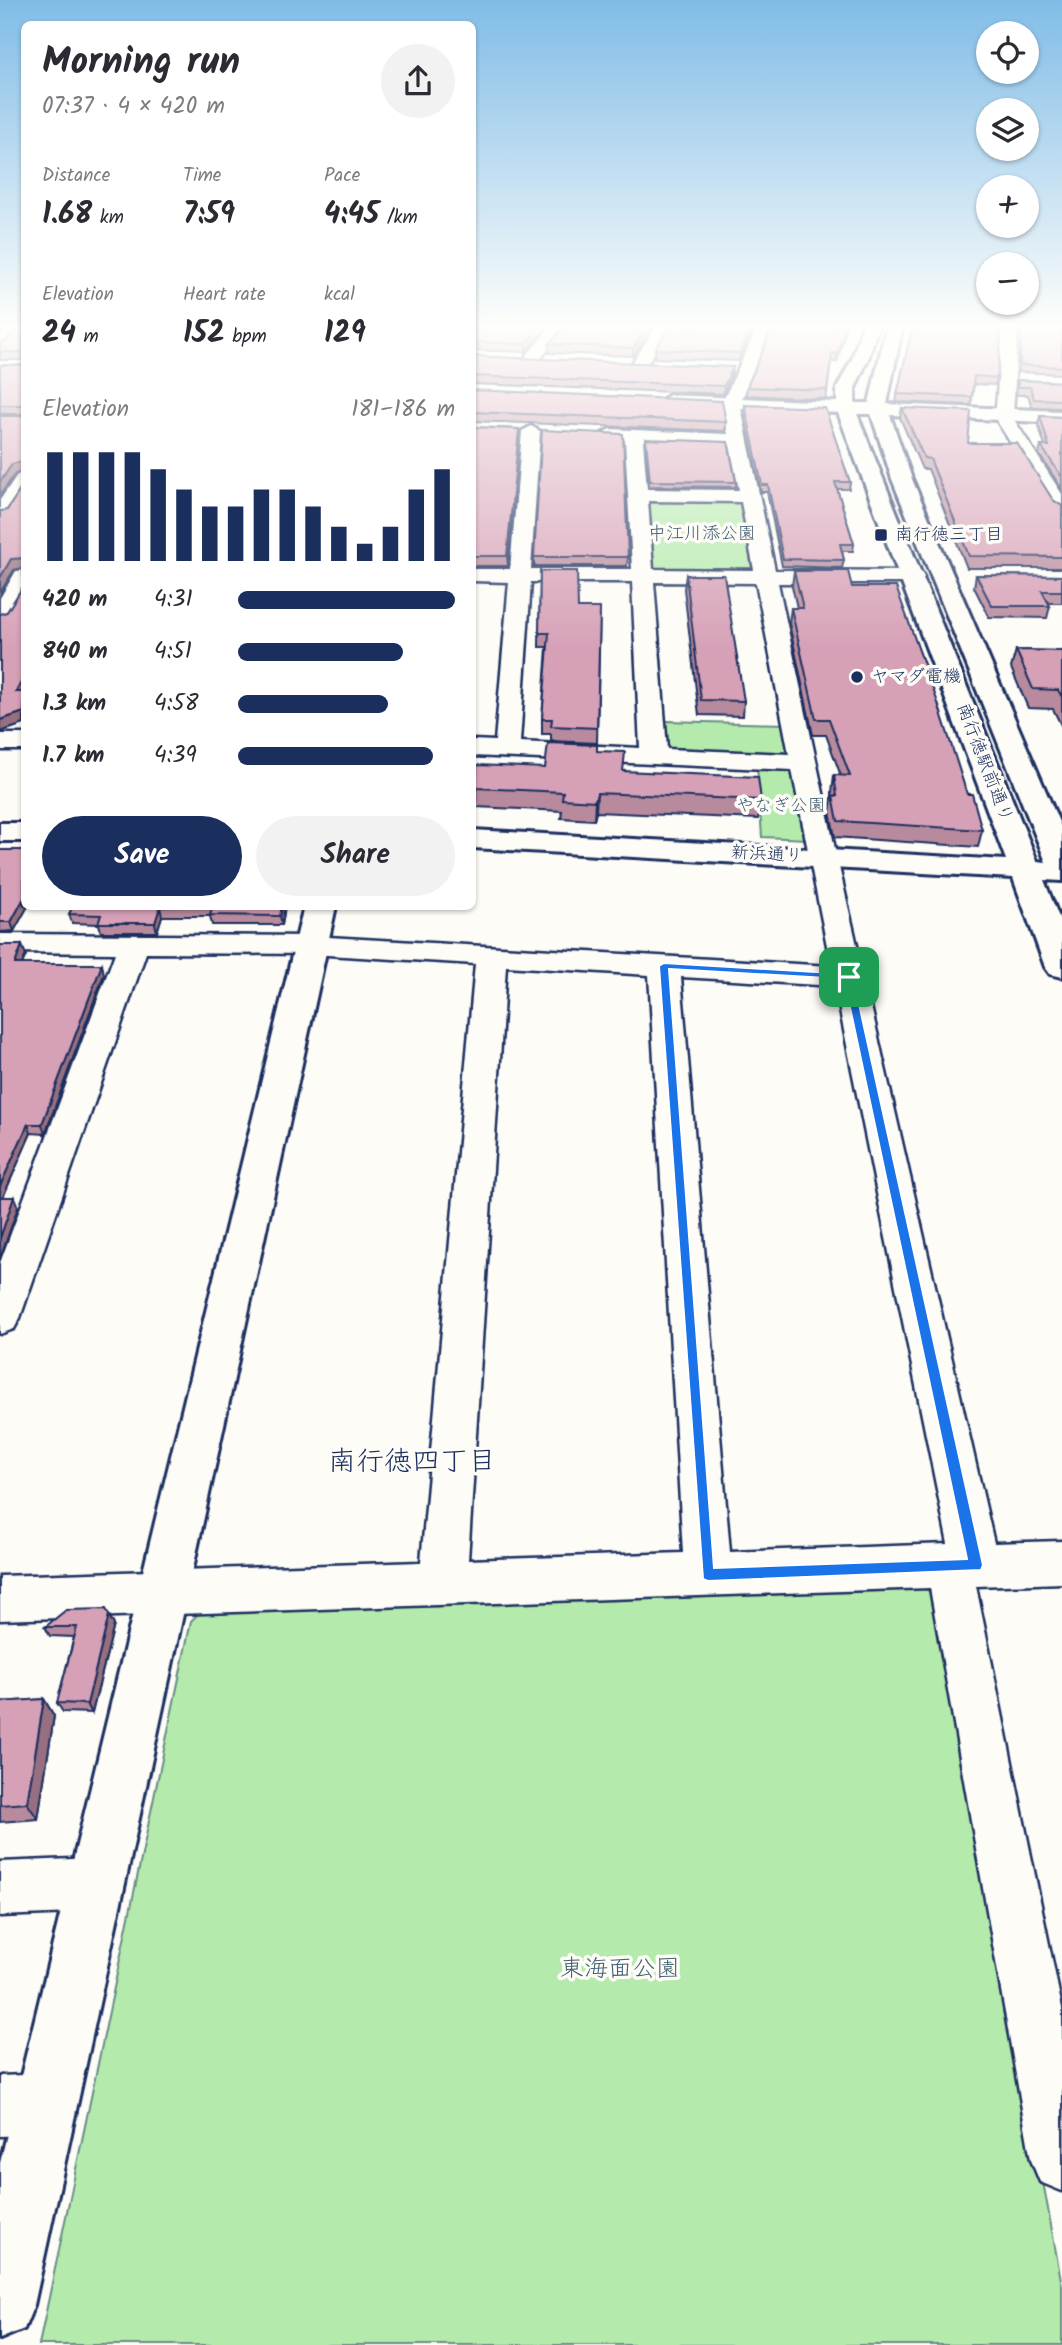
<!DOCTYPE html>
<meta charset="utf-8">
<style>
body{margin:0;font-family:Kalam,"Klee One",sans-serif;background:#f2f2f3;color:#2b2b33;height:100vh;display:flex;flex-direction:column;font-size:26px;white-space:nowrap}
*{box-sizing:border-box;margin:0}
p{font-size:23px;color:#7c7c81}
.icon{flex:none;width:38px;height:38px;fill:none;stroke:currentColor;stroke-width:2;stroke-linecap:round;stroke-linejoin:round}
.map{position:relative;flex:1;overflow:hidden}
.drawer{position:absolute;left:21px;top:21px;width:455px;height:889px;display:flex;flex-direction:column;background:#fff;border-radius:10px;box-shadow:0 2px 5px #0004}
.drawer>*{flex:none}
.tools{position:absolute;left:976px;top:21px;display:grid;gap:14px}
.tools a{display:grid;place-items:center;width:63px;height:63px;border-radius:50%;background:#fff;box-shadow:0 2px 5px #0004;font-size:35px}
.pin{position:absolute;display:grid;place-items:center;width:60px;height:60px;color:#fff;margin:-30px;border-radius:14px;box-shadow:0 4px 10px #0006}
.round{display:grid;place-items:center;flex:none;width:74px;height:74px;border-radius:37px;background:#f2f2f3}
.overview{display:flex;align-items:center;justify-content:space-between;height:119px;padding:0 21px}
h1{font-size:38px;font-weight:800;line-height:52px}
.metrics{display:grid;grid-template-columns:repeat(3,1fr);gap:10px;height:119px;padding:7px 21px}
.metrics div{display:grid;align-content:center}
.metrics b{font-size:30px;font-weight:800}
.metrics small{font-size:19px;font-weight:400}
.metrics p{font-size:19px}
.chart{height:196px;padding:14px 21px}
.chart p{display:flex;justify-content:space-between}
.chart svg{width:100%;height:126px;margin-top:7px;stroke:#1b2f5e;stroke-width:6}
.action{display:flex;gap:14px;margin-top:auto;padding:14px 21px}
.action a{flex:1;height:80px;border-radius:42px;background:#1b2f5e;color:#fff;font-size:28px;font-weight:800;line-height:80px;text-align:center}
.action a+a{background:#f2f2f3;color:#2b2b33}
ul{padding:0 21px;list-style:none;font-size:23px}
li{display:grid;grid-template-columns:112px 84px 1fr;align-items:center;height:52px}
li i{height:18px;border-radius:9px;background:#1b2f5e}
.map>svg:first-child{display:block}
</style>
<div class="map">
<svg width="1062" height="2345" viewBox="0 0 1062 2345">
<rect width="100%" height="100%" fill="#fdfcf7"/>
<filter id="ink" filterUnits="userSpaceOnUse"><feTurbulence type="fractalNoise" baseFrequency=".0143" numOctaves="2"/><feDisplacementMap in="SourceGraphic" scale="14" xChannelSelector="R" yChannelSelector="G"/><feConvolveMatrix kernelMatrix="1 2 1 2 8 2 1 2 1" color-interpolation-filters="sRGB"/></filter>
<g filter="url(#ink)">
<path fill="#b4eaac" stroke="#688c85" stroke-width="2" d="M648,498L744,500L757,568L658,570L652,567Z
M665,721L787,724L792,753L785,757L673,752L666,748Z
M757,765L791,767L808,839L762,837Z
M918,1584L935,1595L1062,2285V2345H39L191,1621L205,1607Z"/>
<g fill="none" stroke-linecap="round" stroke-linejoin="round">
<g stroke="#1b2f5e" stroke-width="5">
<path id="street" d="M11,324H24V327L6,348L0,350V336Z
M553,324H569L538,362H526L524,359L526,356Z
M658,324H673L645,367H633L631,364Z
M759,324H775L740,403L775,570L913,571L921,572L924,577L921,582L913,583H778L837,858L994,1543L1062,1541V1583L976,1586L1062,2008V2191L1040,2182L1031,2160L930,1588L0,1620V1576L421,1562L475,964L311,954L146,953L20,1318L14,1329L0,1334V1263L115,953L0,952V934L311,936L831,966L792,770L472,756V740L495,741L509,582L472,581V569H510L522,431L531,426L540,431L531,569H632L625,440L604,438L601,434L610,429L728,434L722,403ZM643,441L730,445L739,490L647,489ZM648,501L741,502L754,570L653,569ZM531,582H632L640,748L520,742ZM654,582L756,583L789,754L667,749ZM506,966L649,975L683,1553L468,1560ZM681,977L835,986L948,1544L730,1552Z
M1003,324H1018L1013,418L1062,494V515L1055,513L1052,509L995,418Z
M24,473V492L7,518L0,520V500L17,475Z
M24,570V594L8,621L0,623V598L16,571Z
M0,734H24V750H0Z
M96,1858L115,1866L123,1885L115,1904L96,1912L0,1916V1862Z
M46,2074L67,2083L76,2104L67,2125L46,2134L0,2136V2076Z"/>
</g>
<g stroke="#1b2f5e" stroke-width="6">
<path id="secondary" d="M863,324H879L868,359L855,388V403H869L887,324H903L887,404L1062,411V423L890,415L912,479L1062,829V881L1044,880L1062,925V977L1050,974L1045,967L1013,878L472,848V830L1006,860L838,413L670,405L661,400L670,395L837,402V388L852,359ZM857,414H871L892,479L1046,862L1037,861Z
M0,823H24V841H0Z
M304,906H336L34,2305L24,2329L0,2339V2163Z"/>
</g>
<use href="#street" fill="#fdfcf7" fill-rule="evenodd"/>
<use href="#secondary" fill="#fdfcf7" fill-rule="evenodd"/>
</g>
<path fill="#b88a9d" stroke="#1b2f5e" stroke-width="2" d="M24,324V724L0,732V614L7,612L24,585L23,568L14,570L7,510L24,484V471L15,474L0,495V416H22V414H0V365H24V360H0V343L6,341Z
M472,324H550L526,352L472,350Z
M566,324H655L633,356L549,353V344Z
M757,324L739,361L655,358V349Z
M774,324H847L837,362H831L826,399L746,395L747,387Z
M913,324L997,378L995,385L974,384L971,405L896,402Z
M1020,324H1062V374L1018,372Z
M472,356L732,375L723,394L472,384Z
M1018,380L1062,382V408L1032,407L1028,395H1016Z
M472,390L726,422L725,431L472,421Z
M745,405L850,482L849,489H837L854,544L853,551H842L844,560L842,568L782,566L767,492H761L744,411Z
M902,408L968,443L1062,506V568H967L928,469H922L900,418Z
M1040,416L1062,417V489L1039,454L1041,446H1045L1038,424Z
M472,427L519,429L508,566H472Z
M646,439L736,482V487L649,486Z
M534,557H628L627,566H534Z
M540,571L578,608H600L597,743L551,741V734H542V719L547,647H539Z
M794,571L852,587L967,794L982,830L978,847L835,837L830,812L832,797V792L834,775L841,776L826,735H813L789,623L791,608H797L792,586Z
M686,575L744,701L743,716L699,715L684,589Z
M976,575L1062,576V603H1048L1050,606L1047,618L989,617L974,587Z
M1016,650L1062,651V727L1053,709L1028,708L1011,668Z
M597,751L624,771L761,800L758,819L596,812L594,820L561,818L562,811L476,807V788L545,768Z
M0,850L24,906H28L14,931L0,932Z
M73,906H285L282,925H212L210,916H162L157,932H101L99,924L72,923L69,914Z
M0,945L26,955L22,964L104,974L45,1134L31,1133L3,1197L18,1207L0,1259Z
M109,1615L114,1625L92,1713L63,1712L57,1703L74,1637L50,1636L45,1627Z
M44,1699L54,1716L38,1819L0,1822V1702Z"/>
<path fill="#967080" stroke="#1b2f5e" stroke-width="2" d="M0,324H9L0,332Z
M543,324H550L526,352V344Z
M650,324H655L633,356V348Z
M754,324H757L739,361L740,353Z
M846,324H847L837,362L838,354Z
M733,367L732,375L723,394L724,386Z
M519,429V438L508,566L507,556Z
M23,461L24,471L15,474L0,495V482L12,464Z
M23,558L24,568L14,570L0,593V578L11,559Z
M24,677V693L16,692Z
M24,712V724L0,732V720Z
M597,793L596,812L594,820L595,801Z
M24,898V906H28L14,931L11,922Z
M282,906H285L282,925L280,916Z
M160,907L162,916L157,932L155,923Z
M22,945L26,955L18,973L15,964Z
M102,964L104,974L45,1134L42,1124Z
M28,1124L31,1133L0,1204V1186Z
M14,1197L18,1207L0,1259V1238Z
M109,1615L114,1625L92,1713L87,1704Z
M44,1699L54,1716L38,1819L27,1803Z"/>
<path fill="#d6a0b7" stroke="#1b2f5e" stroke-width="2" d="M21,324H24V677L16,692H24V712L0,720V614L7,612L24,585L23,558L11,559L0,578V511L7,510L24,484L23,461L12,464L0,482V416H22L24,408L22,405H0V365H24V352H0V343L6,341Z
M472,324H543L526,344L472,342Z
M566,324H650L633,348L549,344Z
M671,324H754L740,353L655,349Z
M774,324H846L838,354L832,353L827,390L747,387Z
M913,324H1002L997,378L974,376L972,397L897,394Z
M1021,324H1062V367L1020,365Z
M472,356L733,367L724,386L472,376Z
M1018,380L1062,382V400L1034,399L1030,387H1018Z
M472,390L722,401L726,422L472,412Z
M745,405L825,408L850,482H835L854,544H840L844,560L783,559L768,485H762Z
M902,408L971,411L968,443H1017L1053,500L1062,506V557L969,556L930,459L924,458Z
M1040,416L1062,417V477L1041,446H1049Z
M472,427L519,429L507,556H472Z
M542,430L623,434L628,557H534Z
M646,439L728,442L736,482L650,481Z
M540,571H577L578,608H600L597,728L551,726L552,719H542L549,633H539Z
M794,571H848L852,587H896L937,700L967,794H972L982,830L838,821L833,795L837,796L834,775L850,776L829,719H816L791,608H803Z
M686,575H724L744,701L701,700Z
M976,575L1062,576V591H1042L1050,606H992Z
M1016,650L1062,651V697L1058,690L1033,689Z
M548,743L597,745V751L625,752L623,771L758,777L761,800L597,793L595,801L562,799L563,792L476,788L477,765L545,768Z
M24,849V898L11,922H0V850H24Z
M73,906H188L160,907L155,923H98L101,915L69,914Z
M213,906H282L280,916L210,915Z
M0,945H22L15,964H102L42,1124H28L0,1186Z
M0,1197H14L0,1238Z
M106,1609L109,1615L87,1704L57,1703L77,1627H45L66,1610Z
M44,1699L27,1803L0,1805V1702Z"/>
</g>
<linearGradient id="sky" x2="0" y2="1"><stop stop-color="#80bce7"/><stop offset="0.5" stop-color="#fefefb"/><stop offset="1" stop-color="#fefefb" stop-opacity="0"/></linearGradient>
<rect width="1062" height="652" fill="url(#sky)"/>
<path fill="#1a73e8" stroke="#fff" stroke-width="2" fill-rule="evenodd" d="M664,963L849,974L853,977L983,1565L981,1570L708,1581L703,1579L659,966ZM669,969L844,979L967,1559L714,1568Z"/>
<g fill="#1b2f5e" stroke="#fdfcf7" stroke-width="2.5">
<rect x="874" y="528" width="14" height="14" rx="3.5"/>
<circle cx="857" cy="677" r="7"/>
</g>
<g text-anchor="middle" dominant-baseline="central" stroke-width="7" stroke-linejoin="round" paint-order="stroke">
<g font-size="18" fill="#415e72" stroke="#fdfcf7">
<text x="702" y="534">中江川添公園</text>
<text x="781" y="806">やなぎ公園</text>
</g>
<g font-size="18" fill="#1b2f5e" stroke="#fdfcf7" text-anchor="start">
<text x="895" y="535">南行徳三丁目</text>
<text x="871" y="677">ヤマダ電機</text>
</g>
<g font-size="18" fill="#1b2f5e" stroke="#fdfcf7">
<text transform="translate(984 763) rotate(69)">南行徳駅前通り</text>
<text transform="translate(767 855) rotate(3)">新浜通り</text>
</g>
<g font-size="24" fill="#415e72" stroke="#fdfcf7">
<text x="620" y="1969">東海面公園</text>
</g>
<g font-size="28" fill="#1b2f5e" stroke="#fdfcf7">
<text x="412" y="1462">南行徳四丁目</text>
</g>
</g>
</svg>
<div class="tools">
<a><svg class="icon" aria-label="locate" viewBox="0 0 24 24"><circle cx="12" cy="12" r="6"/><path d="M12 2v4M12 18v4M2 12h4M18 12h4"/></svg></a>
<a><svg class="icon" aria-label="layers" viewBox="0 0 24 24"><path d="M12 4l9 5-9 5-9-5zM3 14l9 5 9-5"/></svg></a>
<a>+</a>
<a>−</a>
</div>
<div class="pin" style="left:849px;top:977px;background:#1e9e55"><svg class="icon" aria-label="arrive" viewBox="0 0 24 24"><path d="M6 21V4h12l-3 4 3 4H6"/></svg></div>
<section class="drawer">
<div class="overview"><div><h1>Morning run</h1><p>07:37 · 4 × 420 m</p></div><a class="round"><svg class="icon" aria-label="share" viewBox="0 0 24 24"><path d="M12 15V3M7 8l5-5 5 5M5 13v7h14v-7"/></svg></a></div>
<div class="metrics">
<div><p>Distance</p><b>1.68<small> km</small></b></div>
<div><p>Time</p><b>7:59</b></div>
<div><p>Pace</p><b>4:45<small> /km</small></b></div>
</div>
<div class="metrics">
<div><p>Elevation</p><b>24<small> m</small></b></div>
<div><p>Heart rate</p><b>152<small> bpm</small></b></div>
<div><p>kcal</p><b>129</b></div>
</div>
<div class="chart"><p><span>Elevation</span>181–186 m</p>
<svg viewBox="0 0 160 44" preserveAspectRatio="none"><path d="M5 44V6M15 44V6M25 44V6M35 44V6M45 44V12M55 44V19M65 44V25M75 44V25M85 44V19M95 44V19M105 44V25M115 44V32M125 44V38M135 44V32M145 44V19M155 44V12"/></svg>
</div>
<ul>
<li><b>420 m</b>4:31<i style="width:100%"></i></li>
<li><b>840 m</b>4:51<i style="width:76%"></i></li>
<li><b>1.3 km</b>4:58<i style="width:69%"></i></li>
<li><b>1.7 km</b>4:39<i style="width:90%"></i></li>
</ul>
<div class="action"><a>Save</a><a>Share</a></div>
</section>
</div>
